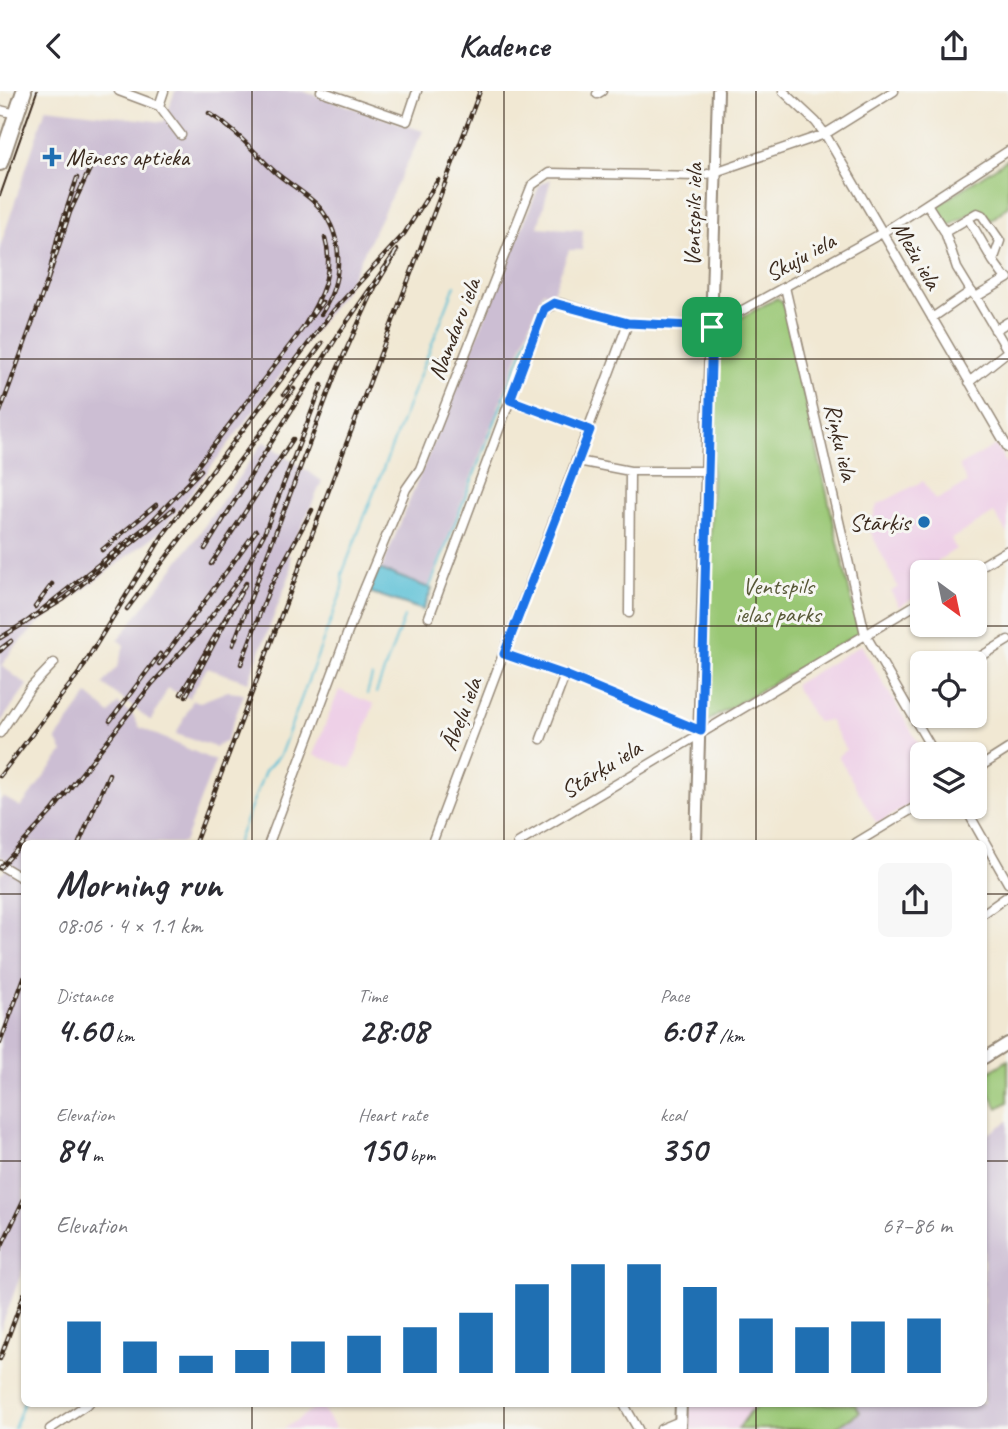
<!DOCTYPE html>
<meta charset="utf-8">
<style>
body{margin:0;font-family:Caveat,sans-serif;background:#f7f7f7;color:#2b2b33;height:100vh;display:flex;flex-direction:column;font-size:26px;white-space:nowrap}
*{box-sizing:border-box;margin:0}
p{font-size:23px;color:#7c7c81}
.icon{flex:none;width:38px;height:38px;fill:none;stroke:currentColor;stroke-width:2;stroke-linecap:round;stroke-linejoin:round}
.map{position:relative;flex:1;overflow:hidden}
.side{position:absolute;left:21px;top:749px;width:966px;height:567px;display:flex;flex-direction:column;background:#fff;border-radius:10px;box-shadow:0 2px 5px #0004}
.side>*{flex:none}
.needle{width:46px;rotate:147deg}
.fabs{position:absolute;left:910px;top:469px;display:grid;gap:14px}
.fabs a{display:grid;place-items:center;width:77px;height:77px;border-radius:10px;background:#fff;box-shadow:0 2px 5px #0004;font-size:35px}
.pin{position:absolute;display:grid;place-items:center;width:60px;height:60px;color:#fff;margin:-30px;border-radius:14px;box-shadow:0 4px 10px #0006}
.round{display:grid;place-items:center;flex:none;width:74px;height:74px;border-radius:10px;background:#f7f7f7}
.overview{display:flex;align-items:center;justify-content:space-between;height:119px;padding:0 35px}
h1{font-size:38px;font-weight:600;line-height:52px}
.stats{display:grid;grid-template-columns:repeat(3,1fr);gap:10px;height:119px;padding:7px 35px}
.stats div{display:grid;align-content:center}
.stats b{font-size:35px;font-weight:600}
.stats small{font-size:19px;font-weight:400}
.stats p{font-size:19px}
.chart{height:196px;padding:14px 35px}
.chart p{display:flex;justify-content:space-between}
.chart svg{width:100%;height:126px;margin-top:7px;stroke:#1f6fb2;stroke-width:6}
header{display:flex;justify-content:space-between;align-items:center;height:91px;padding:0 35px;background:#fff;font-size:32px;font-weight:600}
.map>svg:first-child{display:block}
</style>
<header><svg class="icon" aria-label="back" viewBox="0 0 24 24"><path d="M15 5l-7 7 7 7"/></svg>Kadence<svg class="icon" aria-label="share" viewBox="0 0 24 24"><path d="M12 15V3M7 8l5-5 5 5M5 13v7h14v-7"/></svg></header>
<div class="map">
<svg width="1008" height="1338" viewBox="0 0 1008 1338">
<rect width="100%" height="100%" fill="#f6f6f2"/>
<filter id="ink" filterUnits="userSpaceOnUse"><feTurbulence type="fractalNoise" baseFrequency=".0143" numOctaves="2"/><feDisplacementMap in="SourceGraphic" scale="14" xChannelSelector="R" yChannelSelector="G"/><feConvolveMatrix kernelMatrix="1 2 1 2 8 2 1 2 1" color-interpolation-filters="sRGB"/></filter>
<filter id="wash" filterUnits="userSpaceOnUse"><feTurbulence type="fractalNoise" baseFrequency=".00686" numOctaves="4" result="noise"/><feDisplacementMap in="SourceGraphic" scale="28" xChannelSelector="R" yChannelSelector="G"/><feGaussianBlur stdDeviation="1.57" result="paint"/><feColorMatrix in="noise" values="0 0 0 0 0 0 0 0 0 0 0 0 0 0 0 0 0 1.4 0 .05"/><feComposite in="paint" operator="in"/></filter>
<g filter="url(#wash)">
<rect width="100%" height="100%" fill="#f1e8d3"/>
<path fill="#eed0e7" d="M996,354L1008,375V444L994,422L951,448L956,458L937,470L944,481H922V502L899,516L891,501L898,496L869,438L877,414L923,390L936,409L967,392L959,375Z
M861,554L925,663H922V706L877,733L838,665L846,659L829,629L817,631L794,594Z
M339,599L374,613L351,677L313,664Z
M320,1313L336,1338H283H284Z
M689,1313H855L861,1322L836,1338H688Z"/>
<path fill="#ccbed3" d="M175,0H302L423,40L346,198L186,409L161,440L38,533L12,559L2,575L27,594L0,632V156L46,17L164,31Z
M551,88L538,136L583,139L582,159H569L552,204L543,200L428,497L381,479L540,93Z
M264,350L322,390L303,434L286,462L290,465L291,481L248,591L207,577L189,607L168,597L151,630L103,593L118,575L124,554L118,549L194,450Z
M228,600L244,603L226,650L215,656L176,643L193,609L200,611Z
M88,604L110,623L118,612L133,624L139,636L215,670L184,752H24V1175L0,1240V784L11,772L0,765V710L3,706L21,716L63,661L56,648Z
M1008,1030V1338H836L860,1322L855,1313L984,1312V1046Z"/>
<path fill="#9ac775" stroke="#6a784a" stroke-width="2" d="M1008,68V115L990,130L980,117L947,136L934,117Z
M777,207L783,211L859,542L706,631L715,241Z
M1008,969V1011L998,1017L984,994V984Z
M762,1313H855L860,1321L834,1338H738L750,1321Z"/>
<path fill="#59bfd6" stroke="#4a747a" stroke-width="2" d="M379,478L432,498L423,519L369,501Z"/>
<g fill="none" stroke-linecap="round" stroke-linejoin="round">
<path stroke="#59bfd6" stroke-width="2" d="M429,498L545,203
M376,602L404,526
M367,603L372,585
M237,752L265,680L280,664L343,497L342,483L455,194
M14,1338L24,1311"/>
</g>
</g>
<g filter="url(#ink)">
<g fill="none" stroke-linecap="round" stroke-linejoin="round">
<g stroke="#968978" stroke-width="11">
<path id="street" d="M119,0L159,15L181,44
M321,0L407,30L417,0
M783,0L816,31L825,43L1008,357
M597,3L602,0
M159,15L164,0
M0,19L16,23
M927,113L945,141
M968,127L993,170
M785,196L865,543L935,663
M971,200L957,177L945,141L977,122L982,124L1000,150L993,170L1006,188
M976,206L1008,260
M932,227L971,200L976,206L1008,187
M995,239L1008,231
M969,291L1008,260
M510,309L590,339
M578,370L630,380H707
M971,481L1008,459
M629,522L630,380
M429,526L544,218L560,212L628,232L712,236L882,142L1008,60
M504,563L565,584L701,640
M970,572L1008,549
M0,642L30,597L54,572
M541,648L565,584
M975,679L1008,658
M965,716L1008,792
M269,752L363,501L406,398L420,378L532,94L549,82L700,85L715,81L825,43L894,0
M432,752L628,232
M518,752L922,510
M856,752L922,712
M0,774L22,787
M984,822L1008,805
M623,1312L638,1338
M50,1338L89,1312
M661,1338L680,1330"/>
</g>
<g stroke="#968978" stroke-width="14">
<path id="secondary" d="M696,752L718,0
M984,967L1008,952
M680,1338L681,1312"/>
</g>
<g stroke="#968978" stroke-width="18">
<path id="highway" d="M0,72L24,0"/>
</g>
<use href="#street" stroke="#fff" stroke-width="8"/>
<use href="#secondary" stroke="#fff" stroke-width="10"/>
<use href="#highway" stroke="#fff" stroke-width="14"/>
<path stroke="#3b2a1e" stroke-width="2" d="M0,105L37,0"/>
<g stroke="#3b2a1e" stroke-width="4.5">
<path id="rail" d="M209,22C236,39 251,58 274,80C288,93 307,102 320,117C346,149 342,191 321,223
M77,87L58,144L48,188L70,121L93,71
M322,211L303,237C320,209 335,181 325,147
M284,303L322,252
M0,321L48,188
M190,385L303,237
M205,458L340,241L397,159L375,196L337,279L233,554
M102,459L156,414
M211,473L293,348
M35,516L52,493
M127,518L294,298
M24,533L148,434L201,379
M0,547L64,508L173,418
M0,558L11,550L0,560
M159,573L256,440
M241,573L270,496L312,419
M80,580L163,444L333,220L404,143L438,89
M181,603L246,492L186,605
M110,630L160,563
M0,685L85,574
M79,752L109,683
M195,752L480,0
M0,777L53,719L151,594L201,539L242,484L264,443L322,294
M0,952L24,887
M0,1158L24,1108
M0,1268L24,1203"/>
</g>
<use href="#rail" stroke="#f6f6f2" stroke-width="2" stroke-dasharray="5" stroke-linecap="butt"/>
</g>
</g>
<g fill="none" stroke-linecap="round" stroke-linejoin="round" filter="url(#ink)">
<g stroke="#fff" stroke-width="14">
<path id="route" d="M554,212L628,232L712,236L701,640L565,584L504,563L590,339L510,309L544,218Z"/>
</g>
<use href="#route" stroke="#1a73e8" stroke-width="9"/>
</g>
<path fill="none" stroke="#3b2a1e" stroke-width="2" stroke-opacity="0.55" d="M252,0V752M504,0V752M756,0V752M0,268H1008M0,535H1008M0,803H24M984,803H1008M0,1070H24M984,1070H1008M252,1312V1338M504,1312V1338M756,1312V1338"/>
<g fill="#1f6fb2" stroke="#f6f6f2" stroke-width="2.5">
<path d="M48.5 55.5h7v7h7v7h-7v7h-7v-7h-7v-7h7z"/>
<circle cx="924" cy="431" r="7"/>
</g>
<g text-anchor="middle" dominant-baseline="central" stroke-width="6" stroke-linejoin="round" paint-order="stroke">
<g font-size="24" fill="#3b2a1e" stroke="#f6f6f2" text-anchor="start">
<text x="66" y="66">Mēness aptieka</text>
<text x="910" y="431" text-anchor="end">Stārķis</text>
</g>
<g font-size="24" fill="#3b2a1e" stroke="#f6f6f2">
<text transform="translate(693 124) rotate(-89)">Ventspils iela</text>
<text transform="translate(917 164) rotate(60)">Mežu iela</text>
<text transform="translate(800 166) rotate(-29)">Skuju iela</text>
<text transform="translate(454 238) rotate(-69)">Namdaru iela</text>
<text transform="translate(841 351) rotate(77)">Riņķu iela</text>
<text transform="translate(461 623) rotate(-69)">Ābeļu iela</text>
<text transform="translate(601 678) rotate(-32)">Stārķu iela</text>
</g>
<g font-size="24" fill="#585938" stroke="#f6f6f2">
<text x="778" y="495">Ventspils<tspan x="778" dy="28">ielas parks</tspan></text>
</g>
</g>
</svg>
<div class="fabs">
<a><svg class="needle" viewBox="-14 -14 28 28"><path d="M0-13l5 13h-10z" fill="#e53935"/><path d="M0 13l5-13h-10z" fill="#7c7c81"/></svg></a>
<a><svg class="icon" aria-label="locate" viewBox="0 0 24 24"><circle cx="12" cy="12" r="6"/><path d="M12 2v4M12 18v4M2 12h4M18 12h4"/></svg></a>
<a><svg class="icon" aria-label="layers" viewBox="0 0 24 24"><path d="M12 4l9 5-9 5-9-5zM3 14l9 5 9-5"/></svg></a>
</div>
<div class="pin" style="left:712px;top:236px;background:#1e9e55"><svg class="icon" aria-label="arrive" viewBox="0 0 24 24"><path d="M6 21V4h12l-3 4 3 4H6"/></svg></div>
<section class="side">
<div class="overview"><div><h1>Morning run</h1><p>08:06 · 4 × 1.1 km</p></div><a class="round"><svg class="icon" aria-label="share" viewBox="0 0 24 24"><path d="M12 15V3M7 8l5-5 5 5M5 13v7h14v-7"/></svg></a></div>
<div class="stats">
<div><p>Distance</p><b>4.60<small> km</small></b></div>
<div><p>Time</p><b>28:08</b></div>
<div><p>Pace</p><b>6:07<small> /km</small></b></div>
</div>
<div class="stats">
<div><p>Elevation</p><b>84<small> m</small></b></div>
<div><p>Heart rate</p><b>150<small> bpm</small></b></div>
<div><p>kcal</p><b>350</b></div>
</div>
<div class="chart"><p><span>Elevation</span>67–86 m</p>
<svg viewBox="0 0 160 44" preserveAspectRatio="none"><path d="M5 44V26M15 44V33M25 44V38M35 44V36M45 44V33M55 44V31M65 44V28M75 44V23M85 44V13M95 44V6M105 44V6M115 44V14M125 44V25M135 44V28M145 44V26M155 44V25"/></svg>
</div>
</section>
</div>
